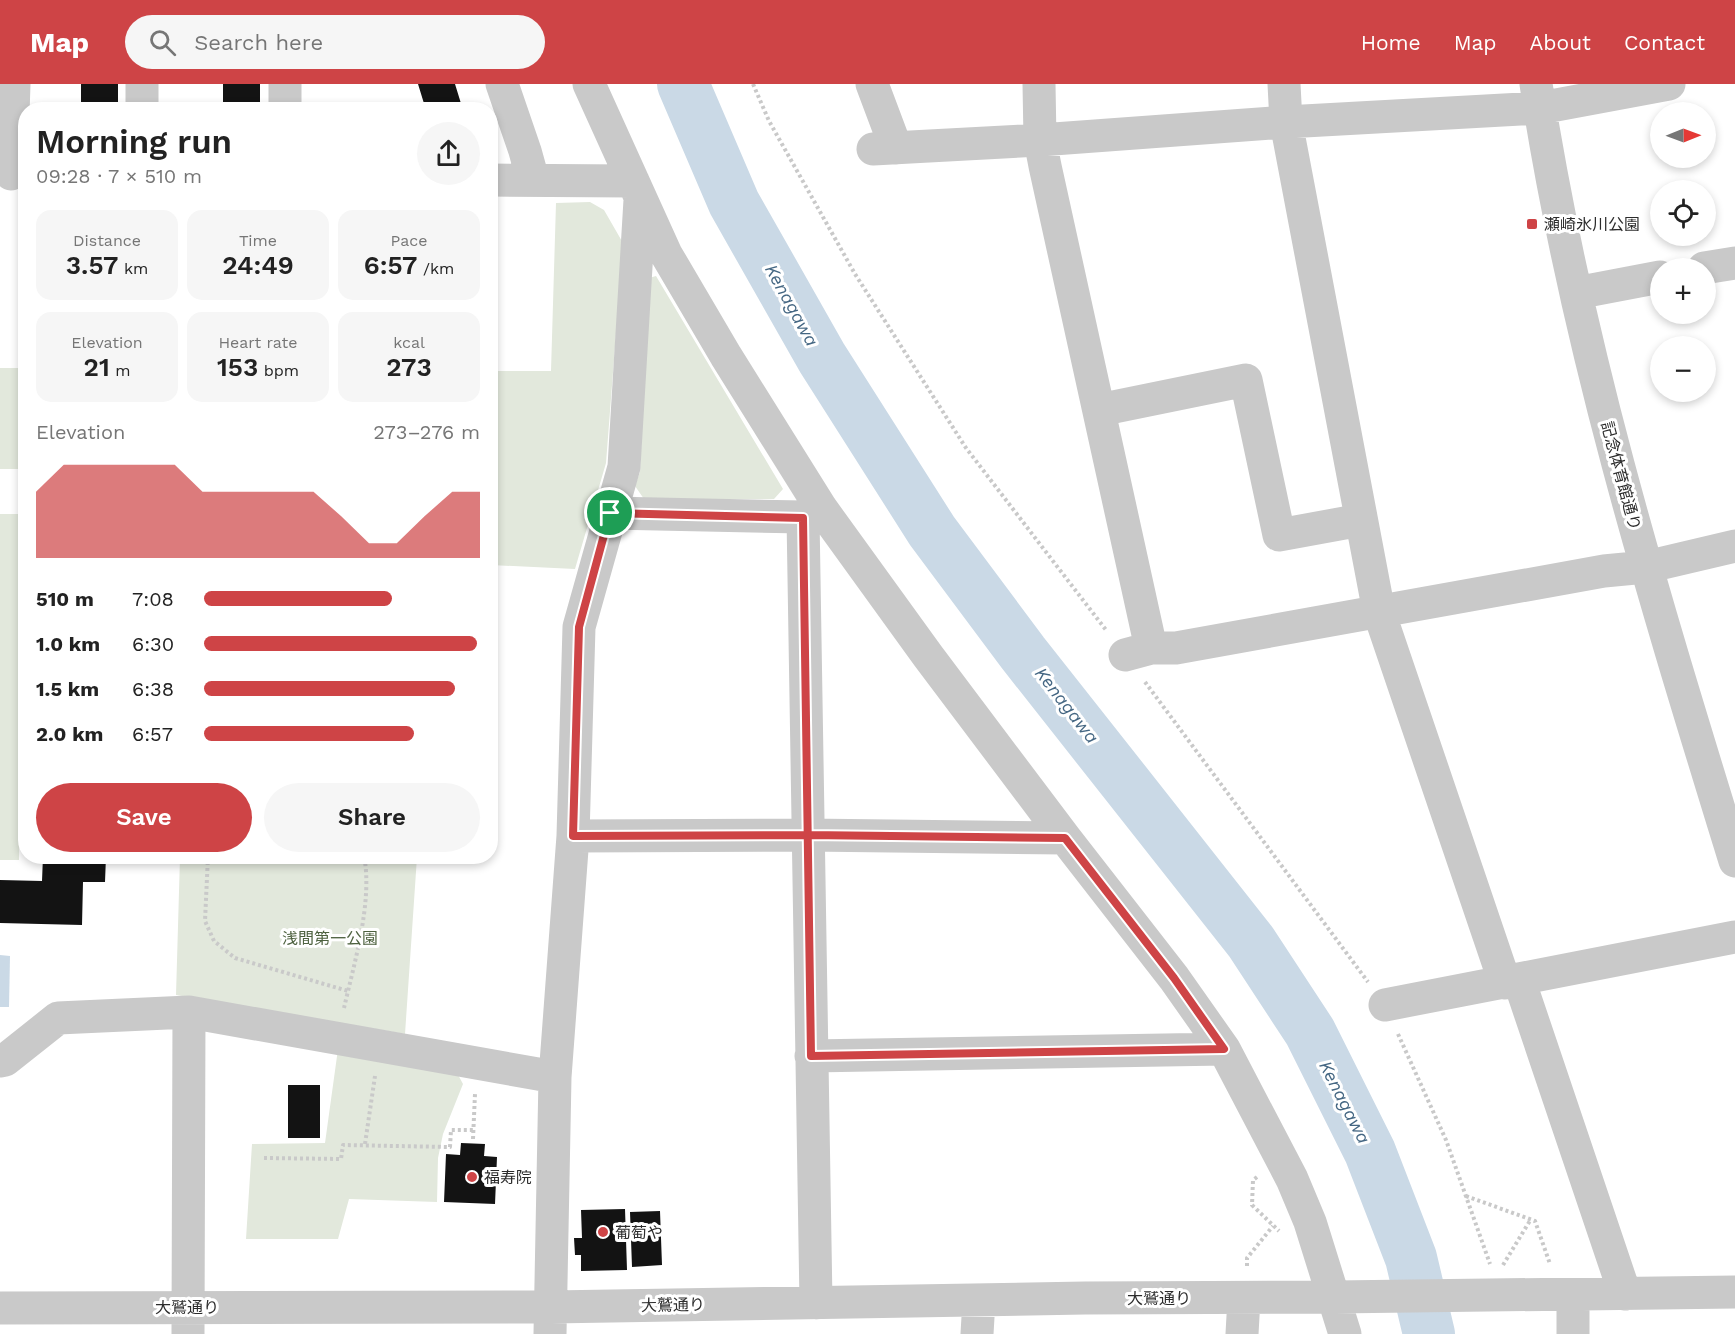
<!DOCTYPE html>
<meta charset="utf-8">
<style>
body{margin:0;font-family:"Work Sans","Noto Sans JP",sans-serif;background:#f6f6f6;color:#222;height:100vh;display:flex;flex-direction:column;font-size:22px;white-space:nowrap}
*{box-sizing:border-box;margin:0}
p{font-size:20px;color:#767676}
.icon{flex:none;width:33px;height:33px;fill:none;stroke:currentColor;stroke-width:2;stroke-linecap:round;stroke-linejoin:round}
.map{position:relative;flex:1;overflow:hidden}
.panel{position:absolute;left:18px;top:18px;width:480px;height:762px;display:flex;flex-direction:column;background:#fff;border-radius:24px;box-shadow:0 3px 9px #0003}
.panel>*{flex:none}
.needle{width:39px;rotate:89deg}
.tools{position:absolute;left:1650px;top:18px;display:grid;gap:12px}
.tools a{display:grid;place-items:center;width:66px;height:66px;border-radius:50%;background:#fff;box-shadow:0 3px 9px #0003;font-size:30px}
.pin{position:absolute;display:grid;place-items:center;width:51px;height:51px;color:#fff;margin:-26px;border:3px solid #fff;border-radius:50%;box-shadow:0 2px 6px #0007}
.round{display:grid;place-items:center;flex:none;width:63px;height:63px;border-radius:32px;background:#f6f6f6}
.summary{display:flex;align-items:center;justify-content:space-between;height:102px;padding:0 18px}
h1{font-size:33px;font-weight:600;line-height:45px}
.stats{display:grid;grid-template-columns:repeat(3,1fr);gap:9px;height:102px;padding:6px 18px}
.stats div{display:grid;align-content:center;border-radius:15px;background:#f6f6f6;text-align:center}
.stats b{font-size:26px;font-weight:600}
.stats small{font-size:16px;font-weight:400}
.stats p{font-size:16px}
.chart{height:168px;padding:12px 18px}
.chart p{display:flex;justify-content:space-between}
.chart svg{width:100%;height:108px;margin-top:6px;fill:#ce4446;opacity:.7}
.cta{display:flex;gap:12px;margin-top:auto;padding:12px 18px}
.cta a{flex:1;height:69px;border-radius:36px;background:#ce4446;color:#fff;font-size:24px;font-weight:600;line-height:69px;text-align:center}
.cta a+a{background:#f6f6f6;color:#222}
ul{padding:0 18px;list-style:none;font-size:20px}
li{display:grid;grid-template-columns:96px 72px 1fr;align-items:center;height:45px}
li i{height:15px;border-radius:8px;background:#ce4446}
header{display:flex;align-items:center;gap:36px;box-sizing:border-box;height:84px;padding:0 30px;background:#ce4446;color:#fff}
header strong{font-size:28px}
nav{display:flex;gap:33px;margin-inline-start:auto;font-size:21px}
.search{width:420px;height:54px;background:#f6f6f6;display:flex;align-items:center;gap:15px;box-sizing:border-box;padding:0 21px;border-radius:33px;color:#767676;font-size:22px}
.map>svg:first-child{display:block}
</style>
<header>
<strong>Map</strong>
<div class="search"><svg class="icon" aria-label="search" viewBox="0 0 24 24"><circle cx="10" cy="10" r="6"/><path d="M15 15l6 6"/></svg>Search here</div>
<nav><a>Home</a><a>Map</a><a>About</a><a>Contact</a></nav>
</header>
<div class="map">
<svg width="1735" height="1250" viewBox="0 0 1735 1250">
<rect width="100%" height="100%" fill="#fff"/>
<path fill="#e2e8dc" d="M590,118L604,126L623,159L606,379L575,485L491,481V287H551L556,119Z
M656,192L783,405L774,415H644L635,402L640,388L649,194Z
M0,284H25V385H0Z
M0,430H24L19,776H0Z
M180,773H417L405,950L176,911Z
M338,965L456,987L463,1000L443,1050L438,1074L437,1118L349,1115L338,1155H246L252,1060L325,1059Z"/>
<path fill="#cad9e6" d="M0,871L10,872L9,923H0Z"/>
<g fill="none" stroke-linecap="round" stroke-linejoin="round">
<path stroke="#cad9e6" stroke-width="52" d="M683,0L734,119L822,274L932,447L1023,569L1251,858L1310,948L1370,1068L1411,1174L1429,1250"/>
</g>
<path fill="#131313" d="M81,0H118V26H81Z
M223,0H260V26H223Z
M418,0H455L463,26H426Z
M43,772H106L105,798H83L82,841L0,839V796L42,797Z
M288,1001H320V1054H288Z
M461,1059L485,1060L484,1072L497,1073L495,1120L444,1118L446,1070L460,1071Z
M625,1125L627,1186L581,1187V1171H575L574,1154H582L581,1126Z
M660,1127L662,1181L632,1183L630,1128Z"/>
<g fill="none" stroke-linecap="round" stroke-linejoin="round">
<path stroke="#c9c9c9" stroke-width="4" stroke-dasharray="3 3" stroke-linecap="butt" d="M753,0L769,37L855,190L966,364L1106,546
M1145,598L1368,898
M208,772L205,837L214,857L235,874L348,907
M344,924C354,880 373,817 364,772
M1398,950L1446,1056L1490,1180
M473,1055L475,1010
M365,1060L375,992
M264,1074L341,1075L343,1061L450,1063L451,1046H474
M1257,1093L1253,1096L1252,1121L1279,1147
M1466,1112L1535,1137L1550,1180
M1503,1181L1531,1135
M1247,1182V1174L1273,1142"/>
<path stroke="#c9c9c9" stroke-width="33" d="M142,0V26
M502,0L525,67L533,96
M589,0L666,170L726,272L821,424L928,572L1065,754L1174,894L1224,965L1292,1095L1310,1138L1345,1250
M872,0L896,64
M1039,0L1040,56L1045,82L1151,564
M1284,0L1286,38L1379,528L1505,899
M1536,0C1577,267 1656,520 1735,777
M285,26V0
M873,65L1040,56L1286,38L1540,24L1669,0
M11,90L14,0
M490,96L633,97
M1704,184L1735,179
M1576,209L1660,193
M1099,326L1246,296L1279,451L1361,436
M610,429L803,433
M1125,571L1151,564H1176L1604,487L1646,483L1735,462
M573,752L807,751L1065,754
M1519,896L1625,1210
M1385,921L1735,853
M811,972L1224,965
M0,977L5,976L58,934L189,928L555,993
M1573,1211V1250
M816,1219L803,433L821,424
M0,1224L551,1223L1085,1214L1335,1213L1735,1208
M188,1250L189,928
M550,1250L555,993L573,752L579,543L624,383L640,116
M977,1250L979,1216
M1242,1250L1244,1214"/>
</g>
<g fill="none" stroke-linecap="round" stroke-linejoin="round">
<g stroke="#fff" stroke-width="12">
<path id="route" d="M610,429L579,543L573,752L807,751L1065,754L1174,894L1224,965L811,972L803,434L610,429"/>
</g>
<use href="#route" stroke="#ce4446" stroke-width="8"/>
</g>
<g fill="#ce4446" stroke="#fff" stroke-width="2">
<rect x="1526" y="134" width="12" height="12" rx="3"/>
<circle cx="472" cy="1093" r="6"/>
<circle cx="603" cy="1148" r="6"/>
</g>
<g text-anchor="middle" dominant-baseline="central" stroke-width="6" stroke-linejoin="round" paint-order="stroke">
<g font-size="16" fill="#2c2c2c" stroke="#fff" text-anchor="start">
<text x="1544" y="140">瀬崎氷川公園</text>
<text x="484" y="1093">福寿院</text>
<text x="615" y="1148">葡萄や</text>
</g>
<g font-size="16" fill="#2c2c2c" stroke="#fff">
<text transform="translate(1621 392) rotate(75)">記念体育館通り</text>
<text x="1159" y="1214">大鷲通り</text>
<text transform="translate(673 1221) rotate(-1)">大鷲通り</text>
<text x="187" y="1223">大鷲通り</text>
</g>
<g font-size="16" fill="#4e6240" stroke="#fff">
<text x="330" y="854">浅間第一公園</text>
</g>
<g font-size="18" font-style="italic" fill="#456783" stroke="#fff">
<text transform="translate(792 221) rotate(61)">Kenagawa</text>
<text transform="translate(1067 621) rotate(52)">Kenagawa</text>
<text transform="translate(1345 1018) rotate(63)">Kenagawa</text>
</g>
</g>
</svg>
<div class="tools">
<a><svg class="needle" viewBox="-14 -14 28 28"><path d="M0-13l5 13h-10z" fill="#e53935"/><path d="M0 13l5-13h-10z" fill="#767676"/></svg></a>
<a><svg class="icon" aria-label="locate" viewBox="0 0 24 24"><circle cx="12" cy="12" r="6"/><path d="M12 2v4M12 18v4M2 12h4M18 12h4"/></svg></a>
<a>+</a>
<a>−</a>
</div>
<div class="pin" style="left:610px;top:429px;background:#1e9e55"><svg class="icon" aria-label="arrive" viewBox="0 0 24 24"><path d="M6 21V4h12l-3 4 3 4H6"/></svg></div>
<section class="panel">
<div class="summary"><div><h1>Morning run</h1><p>09:28 · 7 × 510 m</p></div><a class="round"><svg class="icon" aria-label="share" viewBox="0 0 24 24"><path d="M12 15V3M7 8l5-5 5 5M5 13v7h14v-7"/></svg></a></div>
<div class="stats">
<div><p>Distance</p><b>3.57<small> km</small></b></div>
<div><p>Time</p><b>24:49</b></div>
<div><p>Pace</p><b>6:57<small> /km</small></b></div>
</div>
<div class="stats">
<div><p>Elevation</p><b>21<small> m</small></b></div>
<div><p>Heart rate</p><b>153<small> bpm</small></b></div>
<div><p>kcal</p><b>273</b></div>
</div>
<div class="chart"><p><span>Elevation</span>273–276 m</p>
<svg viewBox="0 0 160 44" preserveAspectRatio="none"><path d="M0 44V17L10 6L20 6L30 6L40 6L50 6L60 17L70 17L80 17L90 17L100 17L110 27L120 38L130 38L140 27L150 17L160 17V44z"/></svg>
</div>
<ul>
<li><b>510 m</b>7:08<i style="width:68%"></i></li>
<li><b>1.0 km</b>6:30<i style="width:99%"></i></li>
<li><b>1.5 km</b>6:38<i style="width:91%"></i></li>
<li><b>2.0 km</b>6:57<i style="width:76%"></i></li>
</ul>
<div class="cta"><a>Save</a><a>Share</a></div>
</section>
</div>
